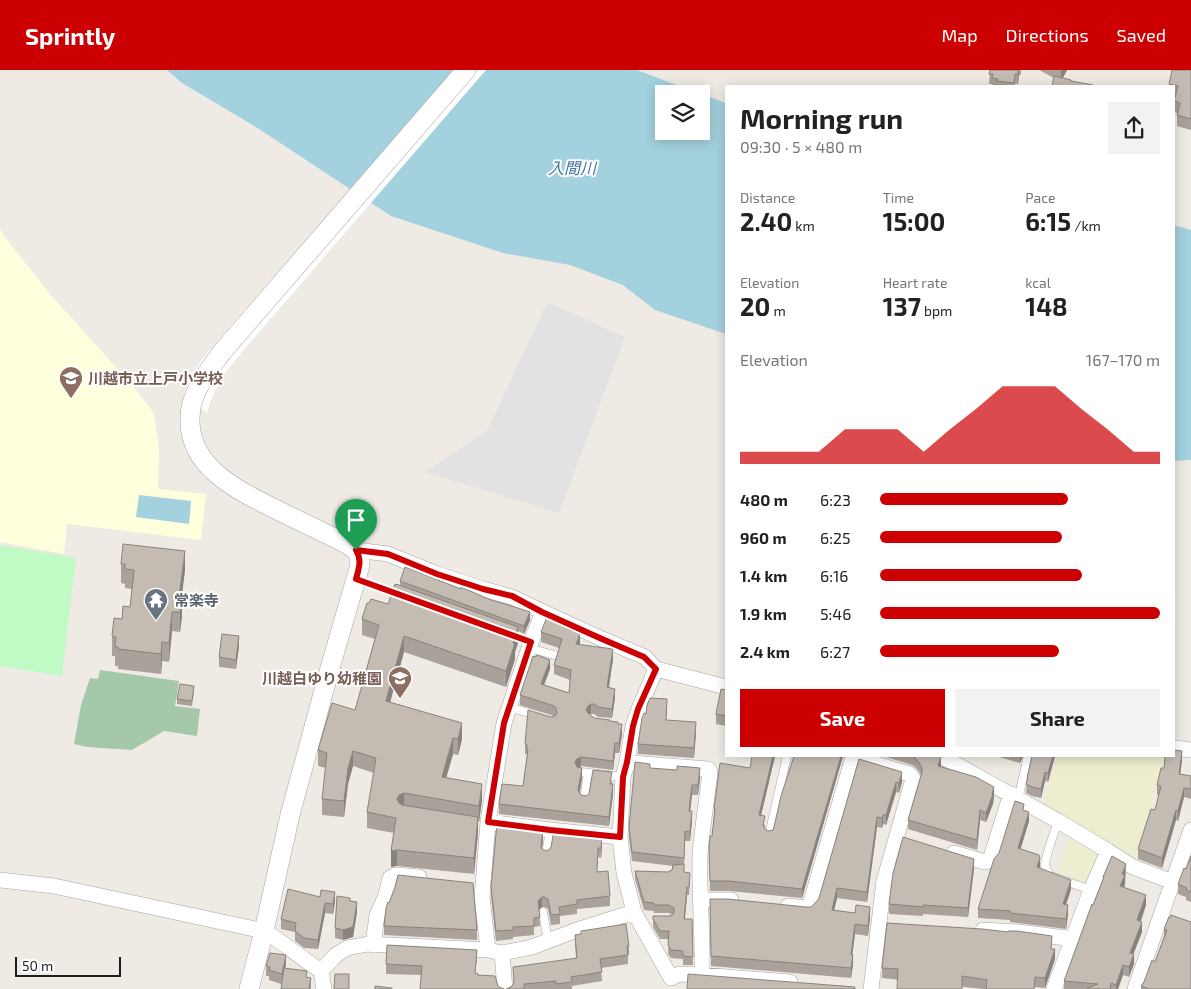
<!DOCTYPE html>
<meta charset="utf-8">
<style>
body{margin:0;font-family:"Exo 2","Noto Sans JP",sans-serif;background:#f2f2f2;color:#222;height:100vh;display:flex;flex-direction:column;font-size:19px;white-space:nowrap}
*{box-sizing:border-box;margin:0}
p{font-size:16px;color:#767676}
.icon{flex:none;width:28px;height:28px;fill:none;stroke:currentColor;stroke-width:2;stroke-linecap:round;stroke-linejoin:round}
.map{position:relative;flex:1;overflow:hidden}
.panel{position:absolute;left:725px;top:15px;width:450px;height:672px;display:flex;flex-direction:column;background:#fff;border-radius:0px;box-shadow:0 2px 12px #0003}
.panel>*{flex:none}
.controls{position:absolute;left:655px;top:15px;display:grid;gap:10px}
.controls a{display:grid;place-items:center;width:55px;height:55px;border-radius:0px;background:#fff;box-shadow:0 2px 12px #0003;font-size:25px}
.scale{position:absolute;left:15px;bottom:12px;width:106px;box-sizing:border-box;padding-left:5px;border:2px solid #1e1e1e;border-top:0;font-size:14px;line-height:18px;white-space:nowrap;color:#1e1e1e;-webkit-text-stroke:4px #fff;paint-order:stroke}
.pin{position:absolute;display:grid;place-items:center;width:42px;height:42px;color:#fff;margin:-51px -21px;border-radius:50% 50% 50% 0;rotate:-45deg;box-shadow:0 0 5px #0007}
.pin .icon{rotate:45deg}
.round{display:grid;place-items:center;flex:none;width:52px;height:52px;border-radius:0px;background:#f2f2f2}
.head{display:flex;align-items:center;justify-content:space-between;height:85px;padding:0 15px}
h1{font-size:28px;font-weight:700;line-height:38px}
.metrics{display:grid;grid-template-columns:repeat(3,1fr);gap:8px;height:85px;padding:5px 15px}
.metrics div{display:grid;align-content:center}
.metrics b{font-size:25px;font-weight:700}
.metrics small{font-size:14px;font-weight:400}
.metrics p{font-size:14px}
.chart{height:140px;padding:10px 15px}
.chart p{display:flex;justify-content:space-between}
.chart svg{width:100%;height:90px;margin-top:5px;fill:#cc0002;opacity:.7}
.action{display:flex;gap:10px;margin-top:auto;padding:10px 15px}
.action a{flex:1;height:58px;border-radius:0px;background:#cc0002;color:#fff;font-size:20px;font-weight:700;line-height:58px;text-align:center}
.action a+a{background:#f2f2f2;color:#222}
ul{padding:0 15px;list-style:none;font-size:16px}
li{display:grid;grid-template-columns:80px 60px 1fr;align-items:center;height:38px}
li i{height:12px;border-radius:6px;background:#cc0002}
header{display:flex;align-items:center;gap:30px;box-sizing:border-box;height:70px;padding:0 25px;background:#cc0002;color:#fff}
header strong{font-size:24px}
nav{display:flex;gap:28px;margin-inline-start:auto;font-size:18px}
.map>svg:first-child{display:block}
</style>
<header>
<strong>Sprintly</strong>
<nav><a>Map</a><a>Directions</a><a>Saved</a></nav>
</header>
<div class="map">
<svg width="1191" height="919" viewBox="0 0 1191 919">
<rect width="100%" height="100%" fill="#efebe4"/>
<path fill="#ffd" d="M0,159L5,167L50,224L131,314L154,343L159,379L158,419L206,424L201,470L67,454L64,484L0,472Z"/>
<path fill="#eceecf" d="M1058,686H1166L1134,792L1042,738Z
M1073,764L1101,782L1088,813L1058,803L1067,775Z"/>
<path fill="#a5c8aa" d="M100,600L179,611L175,636L200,639L197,666L164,661L132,680L87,677L74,674L81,635L90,608L98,609Z"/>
<path fill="#c0fac4" d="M0,475L76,488L62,606L0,596Z"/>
<path fill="#e2e2e2" d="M550,233L625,267L559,443L425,402L487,361L545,237Z"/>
<path fill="#a3d1de" d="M167,0H637L700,24H664V61H701V24L726,33V264L655,240L623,215L570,195L503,183L391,146L256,57L182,13Z
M1174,155L1191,160V390L1174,391Z
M139,425L191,431L189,454L136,447Z"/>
<path fill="#fff" d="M454,0H486L247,276L225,303L215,321L210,332L207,343L184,323L192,305L202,289Z"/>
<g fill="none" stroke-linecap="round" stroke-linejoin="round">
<g stroke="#a5a5a5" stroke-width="9">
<path id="service" d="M356,509L400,525
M509,564L531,572
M529,578L554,585
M509,637L536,645
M581,702L623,707
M1018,729L1028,686
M584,730L588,703
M1058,751C1055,761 1045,787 1045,795C1046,799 1048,803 1051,806L1091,820
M769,765L787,686
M546,785L550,760
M543,842L548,871"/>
</g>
<g stroke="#a5a5a5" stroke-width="16">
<path id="minor" d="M356,480L388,484L437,504L483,519L512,527L543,542L602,569L645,587L656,599L726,617
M656,599L639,639L633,656L627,692L623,707L620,767L624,803L634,842L671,908L679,904L702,905L790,912
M1176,678L1191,680
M941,686L1058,751L1108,781L1133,797L1173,812
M631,693L708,699L710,702C707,730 702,758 700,786C699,825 703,865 702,905
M488,752L504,653L531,572L543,542
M954,783L985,792L990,790L1011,724
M0,810L54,816L264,861C284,873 301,888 321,901L324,919
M700,830H731
M788,836L807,838L810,835L853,687L909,704L913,709L884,811L871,919
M983,860L1018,862L1074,869
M373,875L377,845L386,825L390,808L396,805L419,807
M488,880L482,827L488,752L550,760L620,767
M502,883L505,919
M321,901L336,885L347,878L368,874L488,880L502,883L532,877L577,860L634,842
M1054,919L1091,820L1108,781
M1135,919L1191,760"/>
</g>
<g stroke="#a5a5a5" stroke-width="20">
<path id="tertiary" d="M249,919L264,861L290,745L330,598L360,495C359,481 356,480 345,473C321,461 297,450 273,438C238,420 192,399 190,353C190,346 190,337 193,330C199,312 211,297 222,282L466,0"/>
</g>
<use href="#service" stroke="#fff" stroke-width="8"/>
<use href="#minor" stroke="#fff" stroke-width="15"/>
<use href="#tertiary" stroke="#fff" stroke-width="19"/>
</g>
<path fill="#a9a19a" d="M990,0H1021V5H1019L1018,14H1015V16H992V14H989Z
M1039,0H1067L1063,8L1071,10V12L1093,15V16H1052L1054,8Z
M1191,0V60L1177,56V43L1174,42V31L1176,26H1174V16H1169V14Z
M121,494L185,500L181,527L182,546L180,562L172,561L169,592L162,591L161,604L118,599V596H115V586H112V566L130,537L132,519L125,518V514L121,513Z
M400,511L530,550L524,564L518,561V573L515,582V589L506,617L404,582L390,632L462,669L458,685L453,684L446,707L482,730L479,752H478V763L474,804L397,796L391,797L394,763L367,758V742L374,703L353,696L348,714L344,747L322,745V729L326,698L318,696V680L355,640L375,569L362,565V549L369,533L388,534L400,515Z
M563,557L580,574V575L613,589L609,618L615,628L612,648L598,647L594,644H589L594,648L610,651L618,654L622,664L619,683H615L613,700L581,696L579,697L582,708L580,722L581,725L586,726L612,711L613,724L609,756L499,744V734L523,716L527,684H525V674L551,647L554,646L520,635V625L550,599L544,615L569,623L570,610L554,604V595L559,578L541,572V562Z
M239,576L236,599L219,597V587Z
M726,620V656L716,654V644Z
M194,621L192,636L177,634V629Z
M667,639L666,650L696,662L694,688L638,684V674L646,644Z
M752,686H775L761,745L765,756V759L768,761L773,760L774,757L794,686H843L802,828L729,821H710L709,777L712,766L714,748V739L750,698Z
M883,686H939L941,697L994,726L993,734L986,752L980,750L977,780L908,759V750L921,705L916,698L912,695Z
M996,686H1023L1020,693Z
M1032,686H1055L1048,712L1045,711L1041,728L1032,726L1026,723L1027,708Z
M859,689L902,712L899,723L896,722L886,755L883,754L882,758L877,757L867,832L837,828L834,840L870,847L868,866L855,864L852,885L853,895L851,908L711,896L710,829L806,837H811L817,831L819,828Z
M1182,691L1180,704L1191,706V729L1184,727L1178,751L1176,750L1162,798L1138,789V779L1155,740L1159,725H1157V715L1164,698Z
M650,698L700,708L698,725H692L690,741L692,751L690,771H685L684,802L690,811L689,825H687L685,849H692L693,895H683V889L671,888L668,884L669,869H660L653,857V849L672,845L669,843H654V841L644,840L635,809V801L668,802L672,800L673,796L632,791L629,767V757Z
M1024,740L1029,751L1020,779L1040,797V798L1071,819L1066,835L1068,844L1066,859L1010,852V850L978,848V839L999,783Z
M543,769L542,779L546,781L602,775L601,788L598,787L597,802L610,826V836L577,839V844L560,846V854L551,855L548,839L544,837H542L539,839L540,856L534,857V865L513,867V869L496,871L491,827V817Z
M1191,786V832L1186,830V827L1178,824V814L1186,799Z
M974,799L968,847L923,844V846L889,844V834Z
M1126,803L1125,806L1124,817L1146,835L1141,852L1142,862L1133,884L1134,894L1129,907L1123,905L1118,919H1064V911L1103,809V807Z
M395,817L477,860V870L384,865V856L389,833Z
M288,819L335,832L333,844L325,843L318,879L304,878L295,871V862L281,859V849Z
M350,831L357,842L353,867L343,870L335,868V858Z
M1191,852V919H1141V916L1155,892L1164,866V859Z
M581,861L629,876V885H628V894L601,898L602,911L572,916V919H506L576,888L575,874V865L581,864Z
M1052,879L1055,889L1045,918L1035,917L1034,919H983L882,908V898Z
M477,889L475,903L421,905L386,904V894Z
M286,894L285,898L307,907L311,908V919H281V914L269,910V906H266V896Z"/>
<path fill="#89837d" d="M1018,0L1019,5L1018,14Z
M1062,0H1067L1061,11V1Z
M185,481V500L180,542L179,527Z
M182,527V546L180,562V542Z
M172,542V561L169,592V573Z
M530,542V550L524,564V556Z
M518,557V573L515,582V589L506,617V601Z
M580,564V574L576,584V574Z
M239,566V576L236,599V590Z
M404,566V582L386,647V631Z
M162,572V591L161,604V584Z
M613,579V589L607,627V617Z
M550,590V599L541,623V614Z
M615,619V628L612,648V639Z
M591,634V644L588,645L586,640L588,636Z
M696,652V662L694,688V678Z
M462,653V669L458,685V669Z
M622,654V664L619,683V673Z
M453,668V684L442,723V707Z
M615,673V683L613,700V691Z
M353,681V696L348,714L344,747V731L348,698Z
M1182,681V691L1179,714V704Z
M773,686H775L759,754V745Z
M841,686H843L802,828V819Z
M1020,686H1023L1020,693Z
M1053,686H1055L1048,712V703Z
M581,687V696L577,698L575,692L577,689Z
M941,687V697L938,696Z
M582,698V708L578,730V720Z
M700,698V708L698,725V715Z
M902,702V712L899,723V713Z
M1045,702V711L1041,728V719Z
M896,712V722L886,755V745Z
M482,714V730L479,752V736Z
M613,714V724L609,756V747Z
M692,715V725L689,751V741Z
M994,717V726L993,734L986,752V743Z
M1184,718V727L1178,751V741Z
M404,723V739L399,741L397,729L399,725Z
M980,740V750L977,780V770Z
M1176,740V750L1162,798V788Z
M692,741V751L690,771V762Z
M1029,742V751L1018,788V778Z
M883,745V754L882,758V748Z
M478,747V763L474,804V788Z
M877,747V757L867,832V822Z
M543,759V769L541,787V777Z
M602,765V775L601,788V778Z
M397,780V796L391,797V781Z
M1040,788V797L1037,807V797Z
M974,789V799L968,847V838Z
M1126,794L1125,815L1120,825L1122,804Z
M1071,810V819L1063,844V834Z
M687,817V825L684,857V849Z
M837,818V828L832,850V840Z
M335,822V832L333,844V834Z
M1146,825V835L1137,860V850Z
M542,827V837L538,841V831Z
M357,832V842L353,867L343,870V860Z
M325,833V843L318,879V870Z
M1068,835V844L1066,859V849Z
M870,837V847L868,866V856Z
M1142,852V862L1130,893V883Z
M855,854V864L851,895V885Z
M1055,879V889L1045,918V908Z
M1134,884V894L1129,907V897Z
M286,885V894L282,914V904Z
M853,885V895L851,908V898Z
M1123,895V905L1118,919H1116V915Z"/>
<path fill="#c4bbb3" stroke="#89837d" d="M990,0H1018V4H1015L1014,13L996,11L998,9L992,8L993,4H989Z
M1172,0H1191V49L1177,45L1180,33L1174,31L1178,16L1169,14Z
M1054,6L1071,10V11L1093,15V16H1052Z
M123,474L185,481L179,527H182L180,542H172L169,573L162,572L161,584L118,579V577H115L116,567L112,566L114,548L122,549L123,536L130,537L134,502V500L125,499V494H121Z
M405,497L461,519V517L491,530L515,537L530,542L524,556L400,511Z
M395,514L396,515V514L518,557L513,573H515L506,601L404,566L386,631L462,653L458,669L453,668L442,707L482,714L479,736L404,723L399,725L397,729L399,733L402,735L478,747L474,788L397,780L391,781L396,748L367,742L376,688L353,681L348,698L344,731L322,729L327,683L318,680L332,633L355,640L379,555L362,549L367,533H369L371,529L388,534Z
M547,547L563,552L562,556L580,564L576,574L613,579L607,617L615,619L612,639L598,637L594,634H591L588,636L586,640L588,643L594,648L610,650V651L618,652V654H622L619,673H615L613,691L581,687L577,689L575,692L577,697L582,698L578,720L581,725L586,726L589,724L593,700L612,702L610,714H613L609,747L499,734L502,714L523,716L528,680L527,679V675L525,674L528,640L551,647L555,646L557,643L556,638L554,636L520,625L533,586L536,587L537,585L550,590L541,614L569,623L571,600L554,595L562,569L541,562Z
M222,564L239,566L236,590L219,587Z
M180,614L194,616L192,631L177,629Z
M721,619L726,620V646L716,644Z
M650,628L667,629L666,650L696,652L694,678L638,674L642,648L644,643L646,644L647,635Z
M1174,680L1182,681L1179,704L1191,706V719L1184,718L1178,741L1176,740L1162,788L1138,779L1151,739L1155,740L1161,716L1157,715L1161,698H1164L1165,686H1174Z
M752,686H773L759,745L765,746L763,755L765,759L768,761L773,760L774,757L781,726L794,686H841L802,819L729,811H710L709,777L710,766H712L715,739H714L720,693L750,698Z
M913,686H939L941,687L938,696L976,707L994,717L992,724H993L986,743L980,740L977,770L908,750L922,702V698L920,694L916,689Z
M1032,686H1053L1048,703L1045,702L1041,719L1032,717L1026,714L1028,708H1027Z
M859,689L902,702L899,713L896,712L886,745H883L882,748L877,747L867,822L837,818L832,840L855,843L856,835L870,837L868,856L855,854L851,885H853L851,898L711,886L710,829H728L806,837H811L817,831L819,828Z
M635,692L650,694V698L677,700V696L700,698L698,715H692L689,741H692L690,762L685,761L684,788L632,782L629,757Z
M1015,731L1024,734L1023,740L1029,742L1018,778L1039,785L1040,788L1037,797L1071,810L1063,834L1068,835L1066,849L1010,843V841L978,839L994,789L999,783Z
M497,753L543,759L541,777L542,779L546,781L550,779L551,777L554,760L602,765L601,778H598L597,802L608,801L610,826L577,830V834L559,837L560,844L551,845L548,829L544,827H542L538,831L540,847L534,848V856L513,857V860L496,861L491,817Z
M903,767L974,789L968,838L923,835V837L889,834L893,803Z
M1112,786L1126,794L1122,804L1125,805L1120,816L1146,825L1137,850L1142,852L1130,883L1134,884L1129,897L1123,895L1116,915L1111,913L1110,919H1086L1098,914L1064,911L1092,834L1093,835L1104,807H1103Z
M1191,786V822L1186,820L1187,818L1178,814L1184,798L1186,799Z
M684,794V802L690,803L689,817H687L684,849H692L693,887L683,886V881L671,880L668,875L669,861H660L653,849V846H671L674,843V838L669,835H654V833L644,832L635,801L668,802L672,800L673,795Z
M398,805L473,813L477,860L384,856L386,838L388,832L389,833L395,817Z
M288,819L320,827L321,820L335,822L333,834L325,833L318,870L304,868L295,861L296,853L281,849Z
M337,826L350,828V831L357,832L353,857L343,860L335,858Z
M1171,845L1191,852V919H1149L1141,916L1144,912L1152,890L1155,892L1167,860L1164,859L1169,847L1170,848Z
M887,853L982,859L1008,862V861H1017L1052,866L1051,879H1055L1045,908L1035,907L1034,919H986L987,910L962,906V919H897L898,899L882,898Z
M626,854L629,876H627L628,885L600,889L602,902L571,907L572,912L556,914V911L524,914V919H506L511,917L514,913L513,897L577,888L575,865L581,864V861Z
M387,875L477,880L475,903L478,904V905L495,906L498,916L501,918L504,919H420L422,896L386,894Z
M270,883L286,885L282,904L269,900L270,897L266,896Z
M284,898L307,901L306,907L311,908L309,919H281Z
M335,904H349V919H334Z
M688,904L855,917V919H687Z
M375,916L392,918V919H375Z"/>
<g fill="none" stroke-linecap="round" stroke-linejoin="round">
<g stroke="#fff" stroke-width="10">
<path id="route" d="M356,480L388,484L437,504L483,519L512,526L542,542L602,569L644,587L656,599L638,639L633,656L627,692L623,707L620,767L550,760L488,752L504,653L531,572L356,509C359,498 362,490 356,480Z"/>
</g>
<use href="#route" stroke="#cc0002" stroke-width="6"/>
</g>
<defs>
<g id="school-pin" transform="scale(1.25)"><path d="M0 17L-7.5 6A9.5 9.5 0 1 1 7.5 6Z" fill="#8d6e63" stroke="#fff"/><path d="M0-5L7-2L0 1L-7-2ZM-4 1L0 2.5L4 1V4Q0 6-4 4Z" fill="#fff"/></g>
<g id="temple-pin" transform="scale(1.25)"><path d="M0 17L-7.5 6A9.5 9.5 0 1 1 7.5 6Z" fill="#6b7280" stroke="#fff"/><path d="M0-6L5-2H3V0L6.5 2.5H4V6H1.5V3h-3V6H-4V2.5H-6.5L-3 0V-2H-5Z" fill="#fff"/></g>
</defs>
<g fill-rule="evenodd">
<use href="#school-pin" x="71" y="308"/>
<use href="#temple-pin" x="156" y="530"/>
<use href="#school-pin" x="400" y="608"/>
</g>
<g text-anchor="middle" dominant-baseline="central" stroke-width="4" stroke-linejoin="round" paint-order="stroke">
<g font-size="15" font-weight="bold" fill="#785e54" stroke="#fff" text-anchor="start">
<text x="88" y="308">川越市立上戸小学校</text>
<text x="382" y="608" text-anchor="end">川越白ゆり幼稚園</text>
</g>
<g font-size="15" font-weight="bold" fill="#5b616d" stroke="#fff" text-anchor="start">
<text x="174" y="530">常楽寺</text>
</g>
<g font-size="16" font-style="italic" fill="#4678a7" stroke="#fff">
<text x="572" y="97">入間川</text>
</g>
</g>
</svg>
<div class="controls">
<a><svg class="icon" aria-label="layers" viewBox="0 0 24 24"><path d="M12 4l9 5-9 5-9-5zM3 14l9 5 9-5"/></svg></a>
</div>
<div class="scale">50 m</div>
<div class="pin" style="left:356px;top:480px;background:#1e9e55"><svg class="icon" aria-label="arrive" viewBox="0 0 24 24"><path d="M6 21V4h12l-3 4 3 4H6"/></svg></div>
<section class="panel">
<div class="head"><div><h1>Morning run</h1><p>09:30 · 5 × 480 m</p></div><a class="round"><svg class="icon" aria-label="share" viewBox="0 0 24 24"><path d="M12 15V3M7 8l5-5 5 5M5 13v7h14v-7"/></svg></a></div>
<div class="metrics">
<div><p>Distance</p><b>2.40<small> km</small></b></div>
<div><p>Time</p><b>15:00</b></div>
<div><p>Pace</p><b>6:15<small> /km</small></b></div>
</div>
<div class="metrics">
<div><p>Elevation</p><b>20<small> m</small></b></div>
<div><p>Heart rate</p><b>137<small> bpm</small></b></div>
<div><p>kcal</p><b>148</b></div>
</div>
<div class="chart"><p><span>Elevation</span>167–170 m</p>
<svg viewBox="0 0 160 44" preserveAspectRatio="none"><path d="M0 44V38L10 38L20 38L30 38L40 27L50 27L60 27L70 38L80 27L90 17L100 6L110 6L120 6L130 17L140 27L150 38L160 38V44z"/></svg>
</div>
<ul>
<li><b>480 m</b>6:23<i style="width:67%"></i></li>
<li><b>960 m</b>6:25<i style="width:65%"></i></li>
<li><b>1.4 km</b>6:16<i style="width:72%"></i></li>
<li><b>1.9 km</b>5:46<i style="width:100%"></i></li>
<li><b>2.4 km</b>6:27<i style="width:64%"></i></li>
</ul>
<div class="action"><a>Save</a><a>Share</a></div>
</section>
</div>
